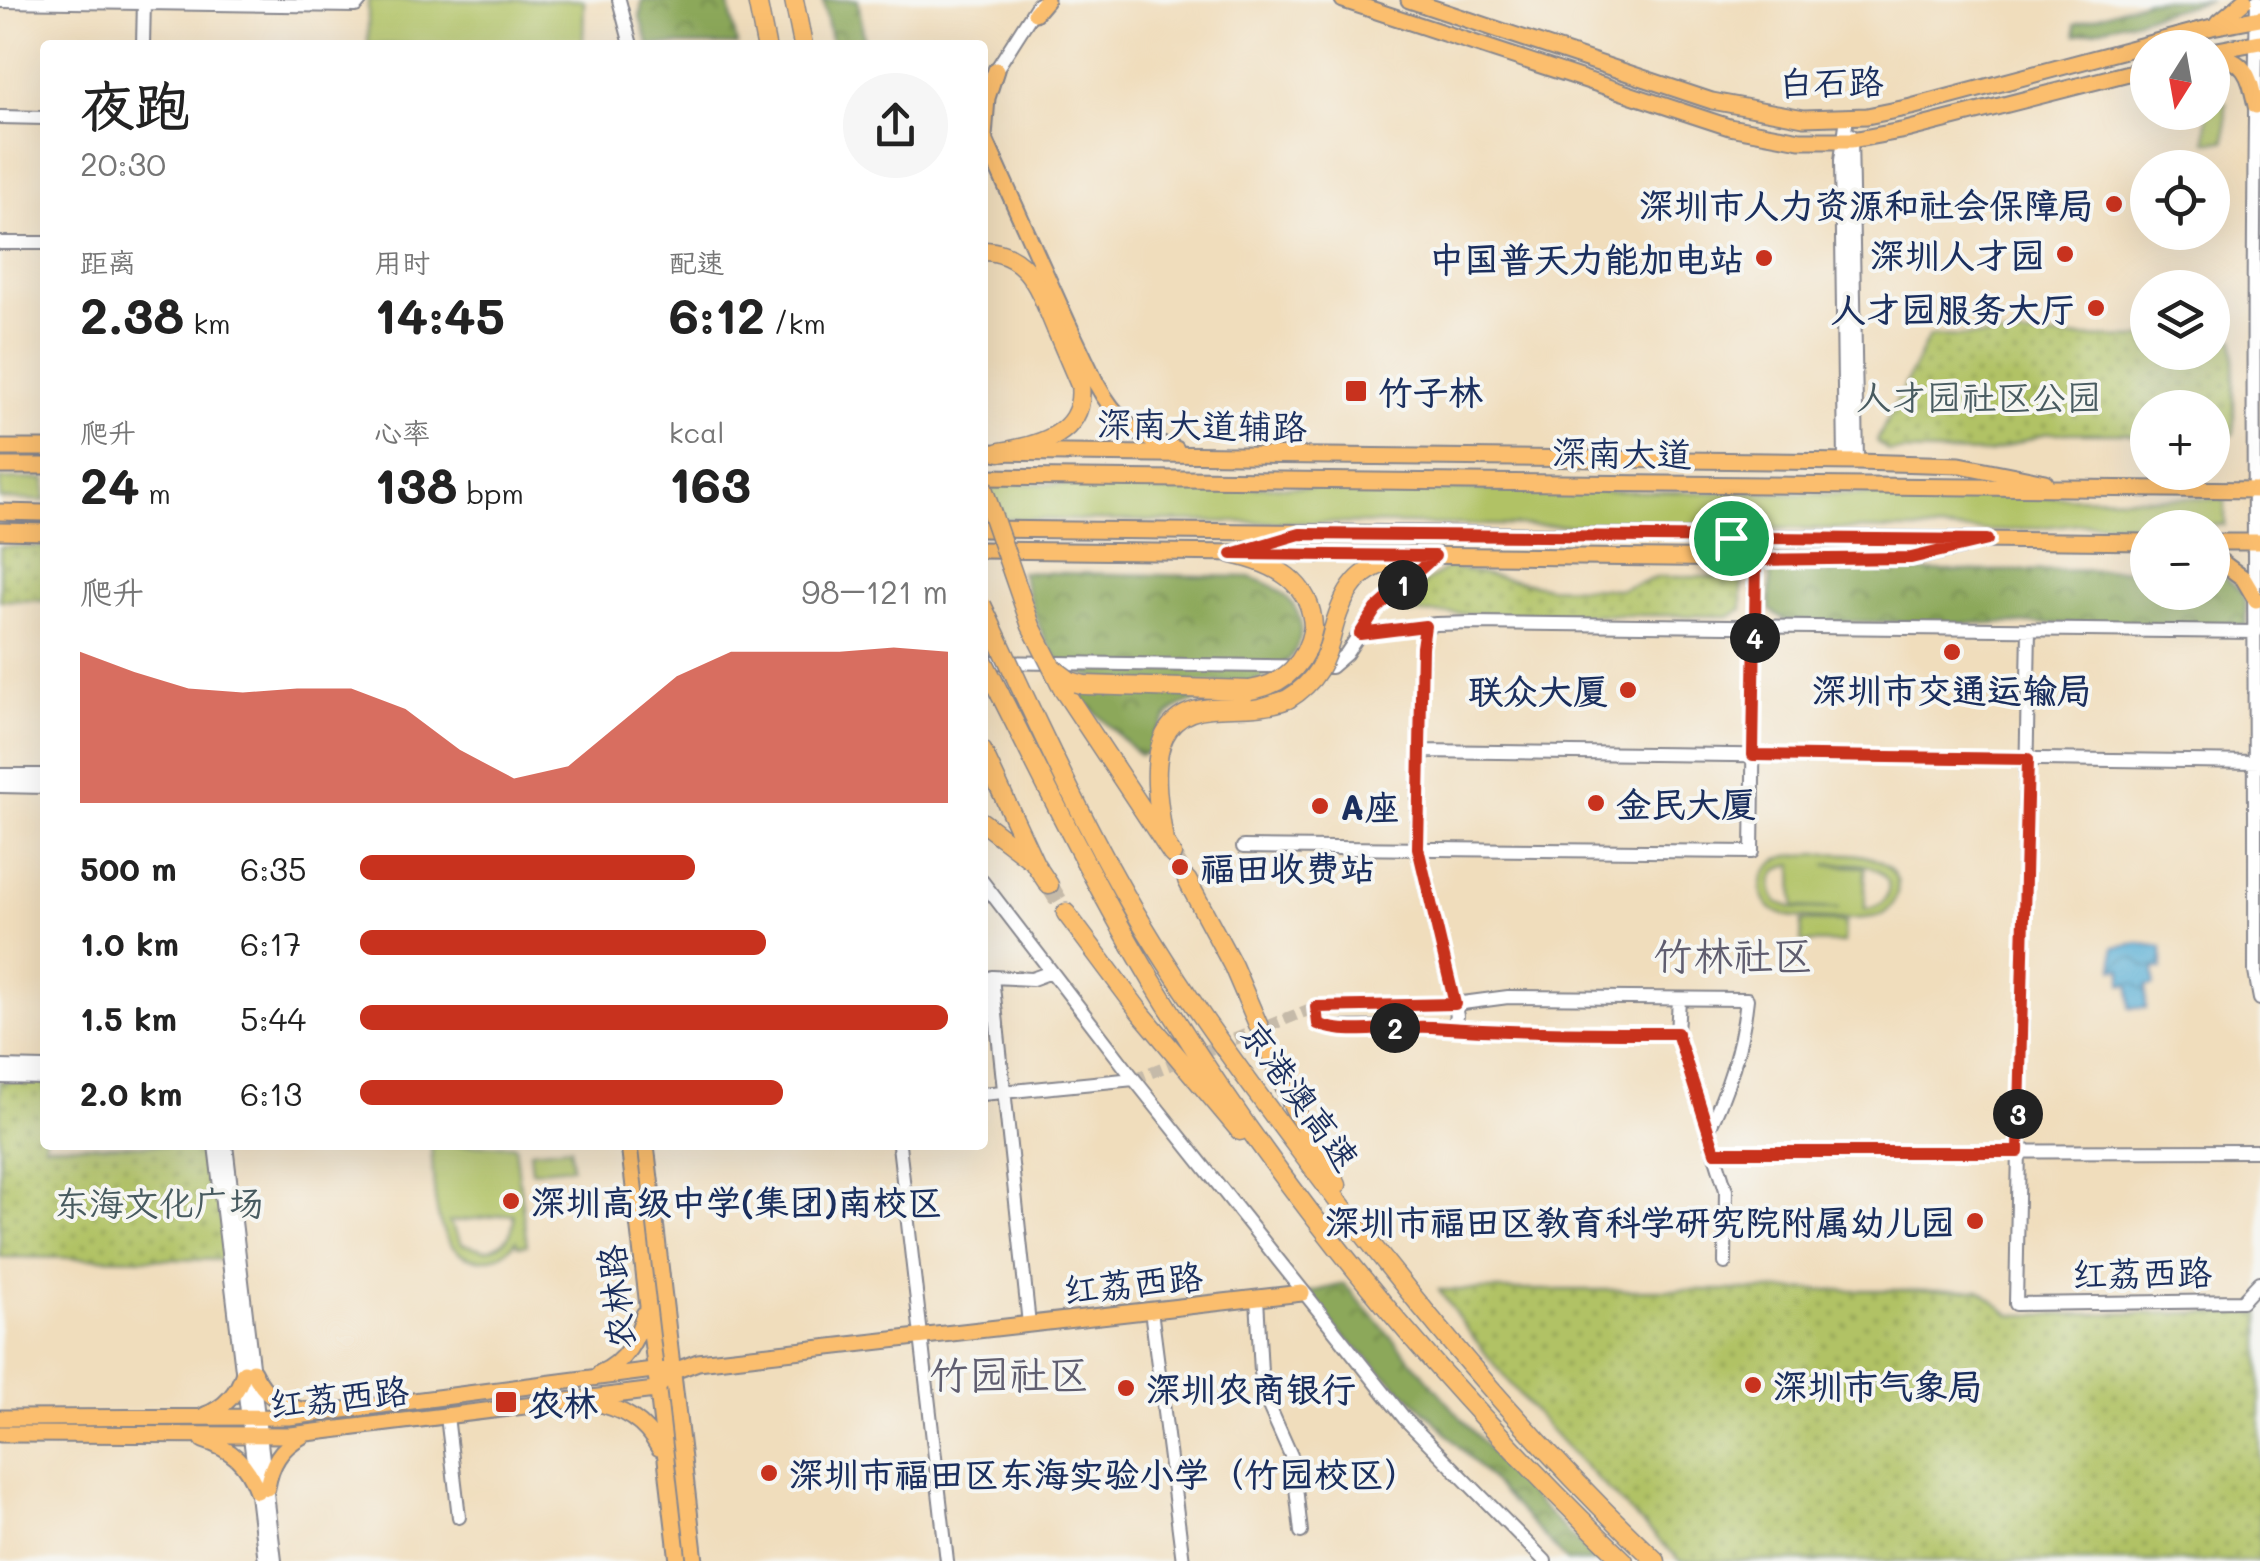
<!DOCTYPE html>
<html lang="zh">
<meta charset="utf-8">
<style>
body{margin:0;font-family:Mali,"LXGW WenKai TC",sans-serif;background:#f6f6f6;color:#222;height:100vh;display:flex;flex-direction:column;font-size:38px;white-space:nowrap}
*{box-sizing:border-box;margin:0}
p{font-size:32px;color:#767676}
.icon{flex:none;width:55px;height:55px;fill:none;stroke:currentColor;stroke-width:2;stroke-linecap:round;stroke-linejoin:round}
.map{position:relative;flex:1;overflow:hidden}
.side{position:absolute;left:40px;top:40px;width:948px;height:1110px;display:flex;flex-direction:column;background:#fff;border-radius:10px;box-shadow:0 10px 40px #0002}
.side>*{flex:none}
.needle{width:65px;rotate:191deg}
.buttons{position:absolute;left:2130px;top:30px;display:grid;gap:20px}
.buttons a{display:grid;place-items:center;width:100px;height:100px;border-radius:50%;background:#fff;box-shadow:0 10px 40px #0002;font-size:50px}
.pin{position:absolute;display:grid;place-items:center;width:85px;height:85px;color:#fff;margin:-42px;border:5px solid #fff;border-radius:50%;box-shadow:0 2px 10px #0007}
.km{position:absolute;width:50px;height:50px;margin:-25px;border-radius:50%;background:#222;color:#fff;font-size:28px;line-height:50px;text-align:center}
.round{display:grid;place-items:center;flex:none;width:105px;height:105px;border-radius:52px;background:#f6f6f6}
.summary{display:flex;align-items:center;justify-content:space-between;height:170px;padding:0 40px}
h1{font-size:55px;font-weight:700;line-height:75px}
.metrics{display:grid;grid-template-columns:repeat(3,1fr);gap:15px;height:170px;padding:10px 40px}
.metrics div{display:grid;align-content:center}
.metrics b{font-size:50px;font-weight:700}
.metrics small{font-size:28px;font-weight:400}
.metrics p{font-size:28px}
.chart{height:280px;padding:20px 40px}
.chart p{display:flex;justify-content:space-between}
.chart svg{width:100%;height:180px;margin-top:10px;fill:#c8321e;opacity:.7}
ul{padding:0 40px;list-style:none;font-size:32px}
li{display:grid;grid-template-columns:160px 120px 1fr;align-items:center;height:75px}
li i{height:25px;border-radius:12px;background:#c8321e}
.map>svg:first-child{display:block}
</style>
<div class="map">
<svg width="2260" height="1561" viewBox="0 0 2260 1561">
<defs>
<pattern id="forest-crowns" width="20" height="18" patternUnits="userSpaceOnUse" patternTransform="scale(2.5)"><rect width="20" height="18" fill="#8ca85a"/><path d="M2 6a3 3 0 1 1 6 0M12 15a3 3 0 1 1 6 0" fill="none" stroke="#72894e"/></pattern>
<pattern id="park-dots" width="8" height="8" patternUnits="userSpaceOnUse" patternTransform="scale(2.5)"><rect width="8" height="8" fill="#b1c265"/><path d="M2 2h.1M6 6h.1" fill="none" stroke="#8f9e56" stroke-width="1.8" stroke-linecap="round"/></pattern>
<pattern id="water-waves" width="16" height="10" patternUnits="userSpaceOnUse" patternTransform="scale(2.5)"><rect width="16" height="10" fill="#58aed4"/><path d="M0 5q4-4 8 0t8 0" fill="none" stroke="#488eaf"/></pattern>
</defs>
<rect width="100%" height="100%" fill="#f6f6f2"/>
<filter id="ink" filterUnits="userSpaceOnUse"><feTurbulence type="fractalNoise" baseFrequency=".01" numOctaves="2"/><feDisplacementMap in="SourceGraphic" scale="20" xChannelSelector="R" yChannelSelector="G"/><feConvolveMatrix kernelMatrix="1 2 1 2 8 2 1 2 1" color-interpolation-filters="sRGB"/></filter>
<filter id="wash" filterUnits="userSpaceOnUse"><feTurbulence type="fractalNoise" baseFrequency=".0048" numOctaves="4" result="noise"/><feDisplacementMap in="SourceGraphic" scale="40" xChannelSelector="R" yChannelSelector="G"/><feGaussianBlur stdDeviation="2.25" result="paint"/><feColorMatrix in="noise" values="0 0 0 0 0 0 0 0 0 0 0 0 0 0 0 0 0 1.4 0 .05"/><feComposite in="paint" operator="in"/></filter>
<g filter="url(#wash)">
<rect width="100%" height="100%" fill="#f0ddbc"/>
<path fill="#b1c265" stroke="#667862" stroke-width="2.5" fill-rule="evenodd" d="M368,0H584L583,45H368Z
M2213,102H2226L2225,141H2206L2207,113L2212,112Z
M0,479H45V501L0,499Z
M983,483L2225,499V525L2083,523L2005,531L983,519Z
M1793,855C1825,855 1882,844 1897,880C1899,893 1895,906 1883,914C1869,922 1788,921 1775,911C1748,893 1765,858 1793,855ZM1793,864L1794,907L1839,909L1793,908L1777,902C1765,884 1773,868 1793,864ZM1825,865C1847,864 1876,859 1888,882C1890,898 1881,908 1865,909V867Z
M1802,921L1845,922L1844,943L1801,942Z
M431,1145H515L527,1245L518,1246L516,1241C506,1253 493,1261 476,1259C429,1252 435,1180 431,1145ZM513,1214C516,1233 504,1246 486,1250L462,1244L449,1222Z
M570,1147L572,1167L532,1171L530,1151Z"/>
<path fill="url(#forest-crowns)" stroke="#546c5c" stroke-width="2.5" d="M642,0H728L737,45H649L640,18Z
M823,0H858L865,45H832Z
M2148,0H2210L2076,35L2075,24Z
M2147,570L2148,592H2212L2213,570C2241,587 2248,592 2246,626L1787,621L1770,610V572Z
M1021,572L1249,577C1317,595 1318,660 1252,682C1208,682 1093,691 1062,663C1040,643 1031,600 1021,572Z
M1072,690L1219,697C1178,702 1162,710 1151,752L1139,755Z
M1344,1284C1429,1376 1505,1478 1598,1561H1567L1429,1415L1341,1334L1307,1293Z"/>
<path fill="url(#park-dots)" stroke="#667862" stroke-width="2.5" d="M1929,336L2147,338L2148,352H2212L2213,339H2234V433L2213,450L2212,408H2148L2147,440L2126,433H2047L1989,453L1888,451L1877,441Z
M0,547H45V601L0,600Z
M1449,567L1548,587L1621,589L1659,577H1742V609L1731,616L1401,613L1413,590Z
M0,1081L45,1082V1145H212L226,1260L0,1257Z
M1439,1290H1980L2011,1315L2260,1312V1561H1681C1589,1474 1511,1395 1439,1290Z"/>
<path fill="url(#water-waves)" stroke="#3a6e99" stroke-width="2.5" d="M2138,943L2162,947V969H2154V985L2146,986V1008H2130V986L2122,985V969H2114V947Z"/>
</g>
<g filter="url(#ink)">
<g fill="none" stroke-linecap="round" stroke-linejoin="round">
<path stroke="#c5baa9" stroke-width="12" stroke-dasharray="12 6" stroke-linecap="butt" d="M1134,1079L1316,1007"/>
<path stroke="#c5baa9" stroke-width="18" stroke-dasharray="18 9" stroke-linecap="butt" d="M1172,854L1187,880
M1049,885L1066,913"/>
<g stroke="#86868d" stroke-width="16">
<path id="minor" d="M619,0L631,45
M2257,0C2250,324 2256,648 2255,972L2260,999
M0,1L356,6L361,0
M143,45L144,0
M992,76L1038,4
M0,117L45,118
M1851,135L1857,462
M0,243H45
M1845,462L1841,160L1847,117
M1425,626L1422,647L1417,848L1457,1016L1455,1023L1447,1029
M2029,629L2016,1304L2242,1301L2260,1282
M1360,633L1436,624L1473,623L2256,632
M982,662L1331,667L1346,654L1376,609L1435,556
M1420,751L2260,762
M0,775H45
M0,786L45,787
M1243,847L1752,852L1756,559
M982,881L1134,1079L1405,1419L1545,1561
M1679,999L1677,1033L1726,1190L1725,1263
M1677,1033H1542L1430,1027L1327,1028L1318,1024L1316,1007L1455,1004L1508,997L1747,999C1742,1047 1729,1088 1708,1130
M0,1067L45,1068
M0,1077L45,1078
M982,1094L1134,1079
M215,1145L265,1561
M226,1145L275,1561
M899,1145L947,1561
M1715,1152L2260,1151
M1257,1298L1261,1372L1268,1404L1293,1460L1301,1532
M1151,1310L1183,1561
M1029,1324L992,977L1032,979L1051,972
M447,1416L459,1517"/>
</g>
<g stroke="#86868d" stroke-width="19">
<path id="major" d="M1343,0L1729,127L1800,140H1852L1906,130L2148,68
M1409,0L1712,101L1804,118L1867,116L1911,107L2212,27L2260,18
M1035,13L1046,0
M2219,22L2245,0
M2212,51L2260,42
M2212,54C2247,61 2249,75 2256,106
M996,70L987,98L984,137L1069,326
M1096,383C1115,418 1137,439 1176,449
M0,448H45
M982,452L1857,462L1960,465L2045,482
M0,466H45
M982,477L2260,490
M0,512L45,513
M982,529L2148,542
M0,531L45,532
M2212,542H2260
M982,550L1756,559L1911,558L1962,546
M2212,555L2243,578L2256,600
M629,1145L678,1561
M646,1145L695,1561
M253,1371C264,1395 282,1407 308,1411
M600,1373C626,1362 637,1339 644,1314
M590,1402C620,1407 645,1421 659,1448
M205,1415C226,1407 238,1393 244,1372
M0,1418L289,1417L653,1370L674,1371L698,1362L1302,1293
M0,1434L291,1435L655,1390L674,1371
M203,1440C231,1449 247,1462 257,1491
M267,1488C271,1464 280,1448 302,1436"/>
</g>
<g stroke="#86868d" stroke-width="21">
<path id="highway" d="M757,0L766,45
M794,0L803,45
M982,251C1029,251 1040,292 1056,329
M1000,452C1038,446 1086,434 1080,385
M1232,554C1273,563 1312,581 1313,628
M1333,630C1346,582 1363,565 1412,555
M1084,685L1250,690
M1064,691L1172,854
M1023,693C1052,754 1081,816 1114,875C1167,972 1234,1063 1300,1151C1408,1296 1524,1436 1656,1561
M1000,694C1049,791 1096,888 1152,981C1282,1196 1444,1388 1624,1561
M982,750L1035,864L1049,885
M982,822L1029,858
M1164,842C1157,793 1139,714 1211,708C1237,706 1263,709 1288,699
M1187,880L1233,966L1293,1106L1337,1185
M1066,913L1140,1012L1240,1131"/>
</g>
<use href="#minor" stroke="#fff" stroke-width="12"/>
<use href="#major" stroke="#fbbe6e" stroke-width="15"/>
<use href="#highway" stroke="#fbbe6e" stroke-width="18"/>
<g stroke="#86868d" stroke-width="19" stroke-linecap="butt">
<path id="major-bridge" d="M1069,326L1096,383"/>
</g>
<g stroke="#86868d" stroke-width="21" stroke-linecap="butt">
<path id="highway-bridge" d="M1056,329L1080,385
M982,485L1031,626L1064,691
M982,605L1023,693
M982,658L1000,694
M1054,669L1070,681L1084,685
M1250,690C1286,684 1306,663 1313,628
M1288,699C1316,682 1326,661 1333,630"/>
</g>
<use href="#major-bridge" stroke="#fbbe6e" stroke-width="15"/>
<use href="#highway-bridge" stroke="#fbbe6e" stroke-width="18"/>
</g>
</g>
<g fill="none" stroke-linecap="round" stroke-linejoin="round" filter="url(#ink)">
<g stroke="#fff" stroke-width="20">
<path id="route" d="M1300,534L1987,540L1911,558L1756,560L1753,755L2028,759L2018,1152H1715L1677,1033C1595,1033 1513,1033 1432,1027C1396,1024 1351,1038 1318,1024L1316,1007L1455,1004L1418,848L1422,647L1425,626L1360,634L1376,609L1435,556L1232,554Z"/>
</g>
<use href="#route" stroke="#c8321e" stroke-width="12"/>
</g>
<g fill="#c8321e" stroke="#f6f6f2" stroke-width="4">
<circle cx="2114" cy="204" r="10"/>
<circle cx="2065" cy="254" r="10"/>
<circle cx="1764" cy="258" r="10"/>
<circle cx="2096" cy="308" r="10"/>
<rect x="1344" y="379" width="24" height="24" rx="5"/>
<circle cx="1952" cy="652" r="10"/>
<circle cx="1628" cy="690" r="10"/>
<circle cx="1596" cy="803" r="10"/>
<circle cx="1320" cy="806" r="10"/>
<circle cx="1180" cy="867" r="10"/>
<circle cx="511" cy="1201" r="10"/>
<circle cx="1975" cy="1221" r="10"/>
<circle cx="1753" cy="1385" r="10"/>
<circle cx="1126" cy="1388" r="10"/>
<rect x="494" y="1390" width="24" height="24" rx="5"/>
<circle cx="769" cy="1473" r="10"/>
</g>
<g text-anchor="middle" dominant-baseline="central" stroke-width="8" stroke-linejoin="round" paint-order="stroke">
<g font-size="35" fill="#1b2f5e" stroke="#f6f6f2">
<text transform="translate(1831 81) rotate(-1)">白石路</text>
<text transform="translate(1202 424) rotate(1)">深南大道辅路</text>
<text transform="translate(1622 452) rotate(1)">深南大道</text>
<text transform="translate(1301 1095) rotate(54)">京港澳高速</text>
<text transform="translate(2142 1272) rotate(-1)">红荔西路</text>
<text transform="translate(1133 1282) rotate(-6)">红荔西路</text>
<text transform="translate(615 1297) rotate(-96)">农林路</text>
<text transform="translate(339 1396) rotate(-6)">红荔西路</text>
</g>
<g font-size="35" font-weight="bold" fill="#1b2f5e" stroke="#f6f6f2" text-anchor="start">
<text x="2094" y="204" text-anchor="end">深圳市人力资源和社会保障局</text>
<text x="2045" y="254" text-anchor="end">深圳人才园</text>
<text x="1744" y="258" text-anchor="end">中国普天力能加电站</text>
<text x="2076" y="308" text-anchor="end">人才园服务大厅</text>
<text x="1378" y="391">竹子林</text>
<text x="1952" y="689" text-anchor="middle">深圳市交通运输局</text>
<text x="1608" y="690" text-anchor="end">联众大厦</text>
<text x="1616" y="803">金民大厦</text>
<text x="1340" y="806">A座</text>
<text x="1200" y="867">福田收费站</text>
<text x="531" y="1201">深圳高级中学(集团)南校区</text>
<text x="1955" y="1221" text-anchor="end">深圳市福田区教育科学研究院附属幼儿园</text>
<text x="1773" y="1385">深圳市气象局</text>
<text x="1146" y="1388">深圳农商银行</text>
<text x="528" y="1402">农林</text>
<text x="789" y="1473">深圳市福田区东海实验小学（竹园校区）</text>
</g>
<g font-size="35" fill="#485b60" stroke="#f6f6f2">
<text x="1979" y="396">人才园社区公园</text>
<text x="159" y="1202">东海文化广场</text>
</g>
<g font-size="40" fill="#5f5d6f" stroke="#f6f6f2">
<text x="1733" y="954">竹林社区</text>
<text x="1009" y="1373">竹园社区</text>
</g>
</g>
</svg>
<div class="buttons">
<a><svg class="needle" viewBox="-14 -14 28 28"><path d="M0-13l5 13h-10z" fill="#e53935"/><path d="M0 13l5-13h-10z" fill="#767676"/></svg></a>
<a><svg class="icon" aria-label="locate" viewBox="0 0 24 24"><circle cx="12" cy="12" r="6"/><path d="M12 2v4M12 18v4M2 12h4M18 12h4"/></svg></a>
<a><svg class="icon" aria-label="layers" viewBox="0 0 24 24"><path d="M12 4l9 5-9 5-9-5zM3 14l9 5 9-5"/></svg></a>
<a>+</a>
<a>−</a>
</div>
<div class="pin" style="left:1731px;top:538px;background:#1e9e55"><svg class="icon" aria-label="arrive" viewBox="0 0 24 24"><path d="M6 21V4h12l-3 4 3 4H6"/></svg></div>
<b class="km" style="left:1403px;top:585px">1</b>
<b class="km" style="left:1395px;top:1028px">2</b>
<b class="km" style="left:2018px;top:1114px">3</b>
<b class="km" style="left:1755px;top:638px">4</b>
<section class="side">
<div class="summary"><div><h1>夜跑</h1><p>20:30</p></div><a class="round"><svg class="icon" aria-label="share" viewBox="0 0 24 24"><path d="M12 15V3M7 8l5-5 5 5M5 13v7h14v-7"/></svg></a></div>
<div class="metrics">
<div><p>距离</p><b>2.38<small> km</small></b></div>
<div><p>用时</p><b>14:45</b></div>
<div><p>配速</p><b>6:12<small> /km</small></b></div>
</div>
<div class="metrics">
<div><p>爬升</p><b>24<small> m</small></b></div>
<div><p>心率</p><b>138<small> bpm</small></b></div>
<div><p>kcal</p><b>163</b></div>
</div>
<div class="chart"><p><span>爬升</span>98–121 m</p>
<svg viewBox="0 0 160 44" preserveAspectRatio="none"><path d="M0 44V7L10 12L20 16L30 17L40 16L50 16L60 21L70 31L80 38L90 35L100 24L110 13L120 7L130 7L140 7L150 6L160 7V44z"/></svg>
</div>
<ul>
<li><b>500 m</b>6:35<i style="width:57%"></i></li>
<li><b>1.0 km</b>6:17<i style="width:69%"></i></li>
<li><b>1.5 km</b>5:44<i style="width:100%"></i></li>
<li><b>2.0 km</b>6:13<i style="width:72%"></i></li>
</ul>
</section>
</div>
